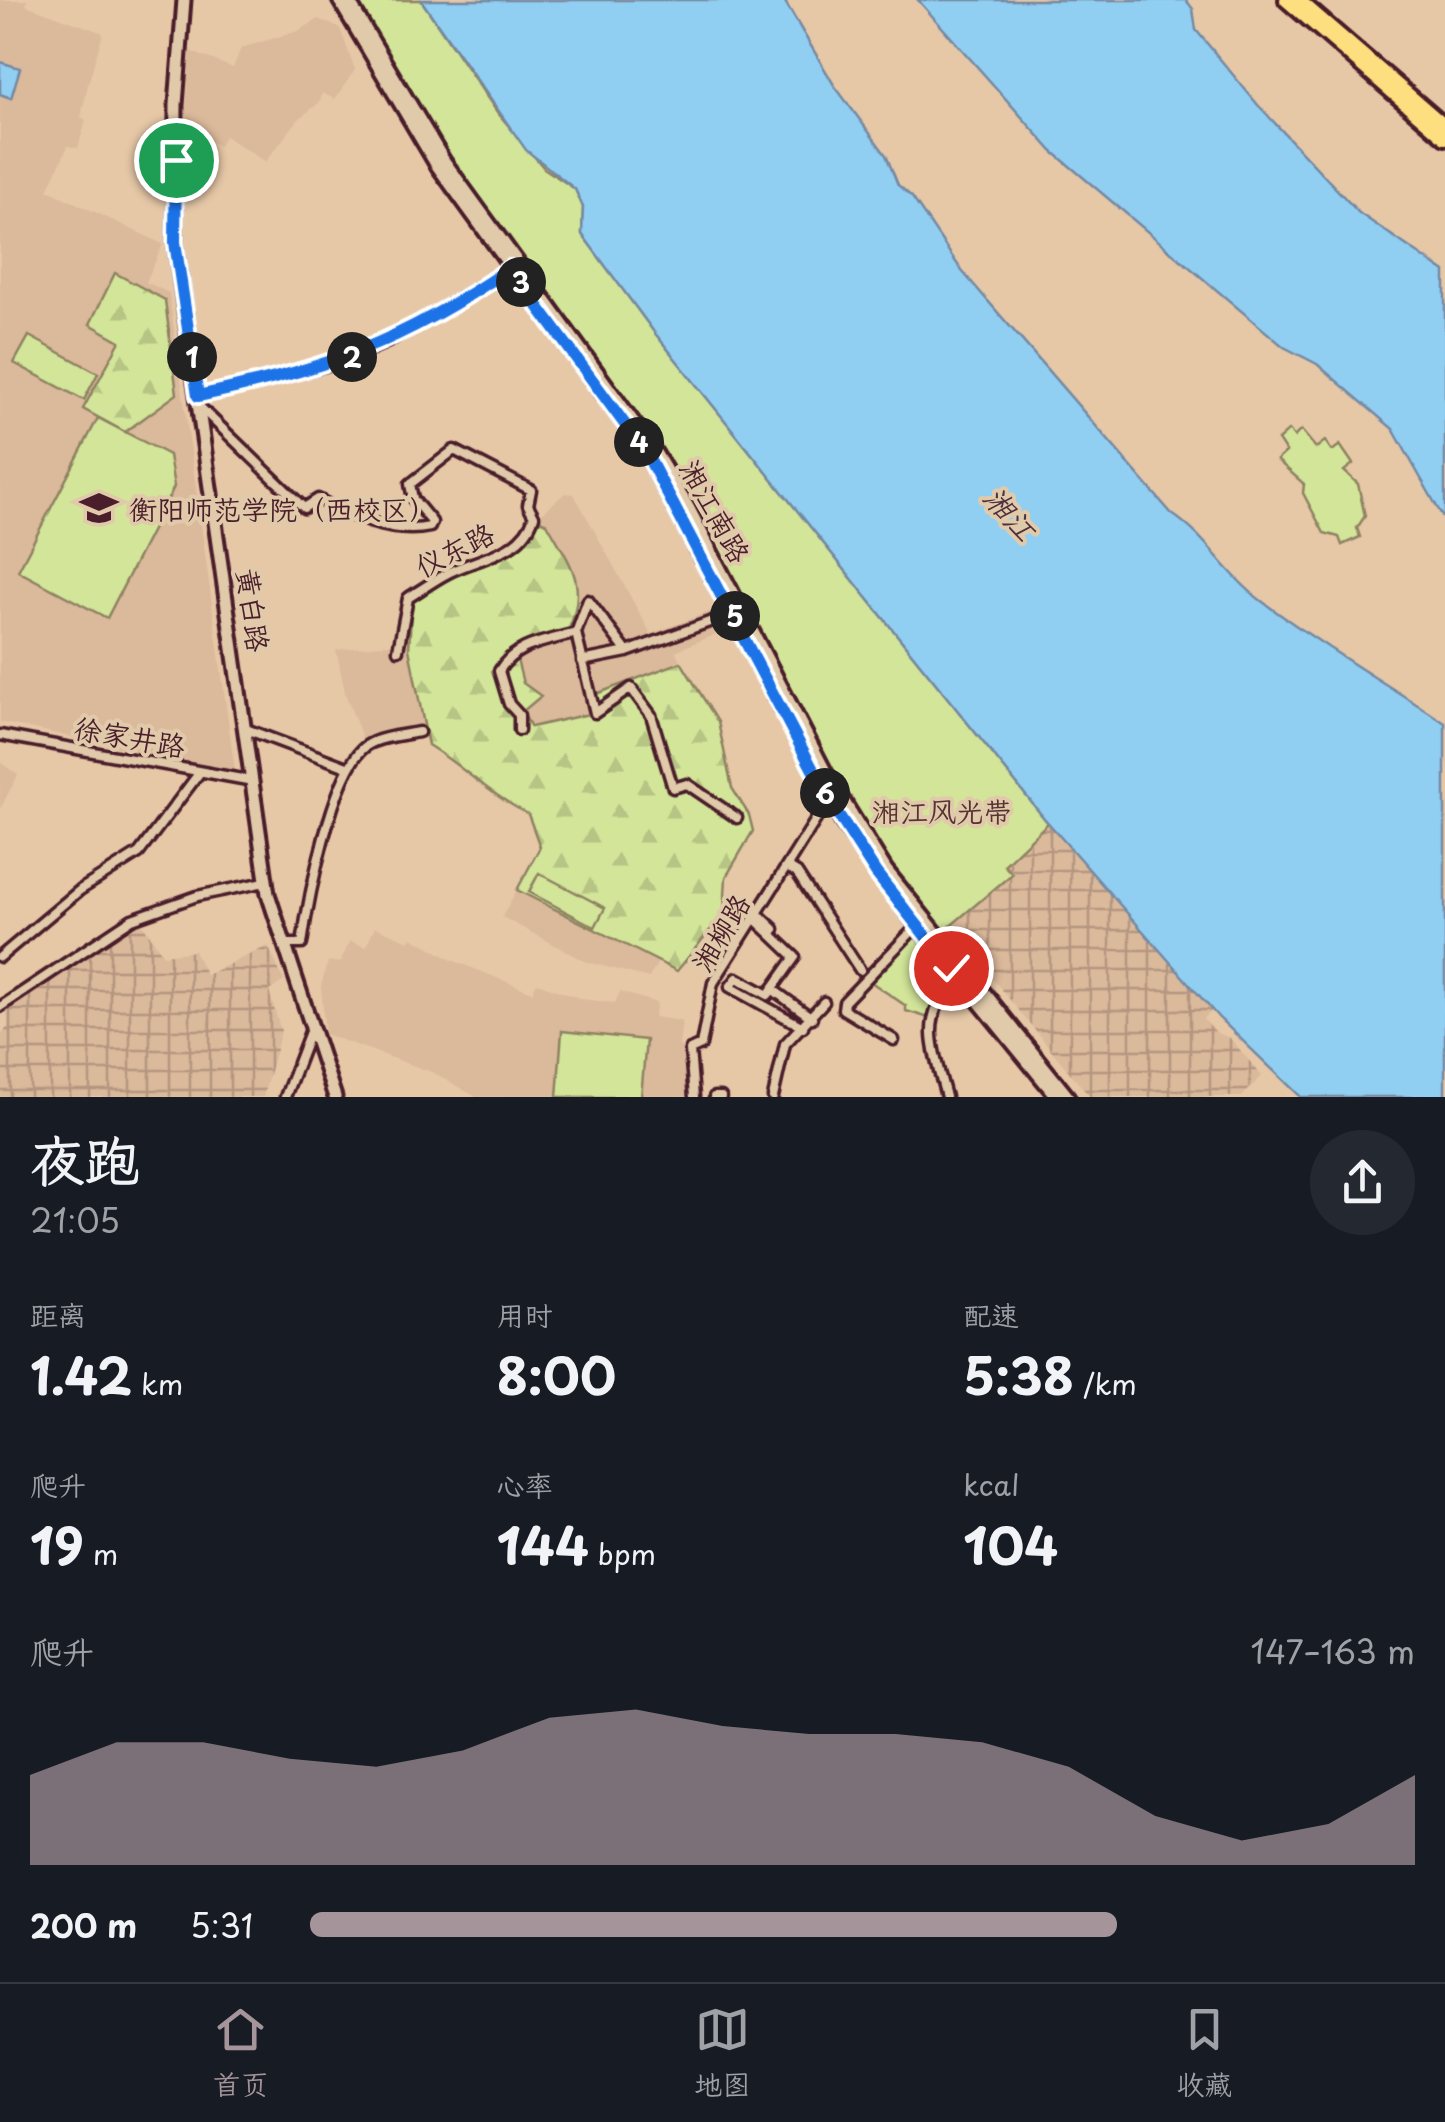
<!DOCTYPE html>
<html lang="zh">
<meta charset="utf-8">
<style>
body{margin:0;font-family:"Playpen Sans","LXGW WenKai TC",sans-serif;background:#242831;color:#f1f3f6;height:100vh;display:flex;flex-direction:column;font-size:38px;white-space:nowrap}
*{box-sizing:border-box;margin:0}
p{font-size:32px;color:#9ea1a6}
.icon{flex:none;width:55px;height:55px;fill:none;stroke:currentColor;stroke-width:2;stroke-linecap:round;stroke-linejoin:round}
.map{position:relative;height:1097px;overflow:hidden}
.side{display:flex;flex-direction:column;background:#171b24;flex:1}
.side>*{flex:none}
.pin{position:absolute;display:grid;place-items:center;width:85px;height:85px;color:#fff;margin:-42px;border:5px solid #fff;border-radius:50%;box-shadow:0 2px 10px #0007}
.km{position:absolute;width:50px;height:50px;margin:-25px;border-radius:50%;background:#222;color:#fff;font-size:28px;line-height:50px;text-align:center}
.round{display:grid;place-items:center;flex:none;width:105px;height:105px;border-radius:52px;background:#242831}
.head{display:flex;align-items:center;justify-content:space-between;height:170px;padding:0 30px}
h1{font-size:55px;font-weight:700;line-height:75px}
.metrics{display:grid;grid-template-columns:repeat(3,1fr);gap:15px;height:170px;padding:10px 30px}
.metrics div{display:grid;align-content:center}
.metrics b{font-size:50px;font-weight:700}
.metrics small{font-size:28px;font-weight:400}
.metrics p{font-size:28px}
.chart{height:280px;padding:20px 30px}
.chart p{display:flex;justify-content:space-between}
.chart svg{width:100%;height:180px;margin-top:10px;fill:#a6949b;opacity:.7}
ul{padding:0 30px;list-style:none;font-size:32px}
li{display:grid;grid-template-columns:160px 120px 1fr;align-items:center;height:75px}
li i{height:25px;border-radius:12px;background:#a6949b}
.tab-bar{display:flex;justify-content:space-around;align-items:center;height:140px;border-top:2px solid #363941;background:#171b24;font-size:28px;color:#9ea1a6}
.tab-bar a{display:grid;justify-items:center;gap:5px}
.tab-bar .current{color:#a6949b}
.map>svg:first-child{display:block}
</style>
<div class="map">
<svg width="1445" height="1097" viewBox="0 0 1445 1097">
<defs>
<pattern id="industrial-grid" width="8" height="8" patternUnits="userSpaceOnUse" patternTransform="scale(2.5)"><rect width="8" height="8" fill="#dbb99b"/><path d="M0 4h8M4 0v8" fill="none" stroke="#b4967f"/></pattern>
<pattern id="forest-firs" width="22" height="20" patternUnits="userSpaceOnUse" patternTransform="scale(2.5)"><rect width="22" height="20" fill="#d2e599"/><path d="M5 1l3.5 6h-7zM16 11l3.5 6h-7z" fill="#b6c484"/></pattern>
</defs>
<rect width="100%" height="100%" fill="#e6c8a7"/>
<filter id="ink" filterUnits="userSpaceOnUse"><feTurbulence type="fractalNoise" baseFrequency=".01" numOctaves="2"/><feDisplacementMap in="SourceGraphic" scale="20" xChannelSelector="R" yChannelSelector="G"/><feConvolveMatrix kernelMatrix="1 2 1 2 8 2 1 2 1" color-interpolation-filters="sRGB"/></filter>
<g filter="url(#ink)">
<path fill="#dbb99b" d="M0,0H27L26,5L103,33L88,84L81,117L86,120L78,148L68,146L48,190L163,244L146,282L169,293L235,771L0,722Z
M319,19L340,28L355,70L335,99L322,93L320,102L299,119L265,162L225,136L219,146L185,128L190,51L233,68L241,48L298,31Z
M565,493L574,494L651,634L714,610L724,631L675,651L718,722L732,788L749,815L753,831L726,877L724,913L677,971L658,962L649,978L587,962L502,917L540,847L528,814L501,801L472,773L428,745L418,728L364,743L346,696L336,650L405,642L412,597L512,551L530,535L540,515Z
M0,762L18,775L0,809Z
M375,927L409,941L412,937L452,960L532,992L537,983L582,999L615,1003L620,992L657,1003L654,1017L682,1021L679,1046L687,1048L690,1097H476L434,1073L325,1034L321,986L328,961L340,963L350,941L366,947Z"/>
<path fill="url(#industrial-grid)" d="M1048,823L1212,1010L1203,1019L1217,1033L1230,1038L1262,1076L1242,1097H1090L950,927L1011,875L1004,865Z
M139,919L163,955L194,951L206,975L268,946L284,981L269,991L281,1031L263,1097H0V1038L8,1026L7,1009Z"/>
<path fill="url(#forest-firs)" stroke="#8e8262" stroke-width="2.5" d="M115,273L165,300L177,394L125,432L83,409L120,341L90,324Z
M540,520L547,523C570,564 589,584 568,631L514,648L523,683L541,696L522,712L531,727L593,713L588,697L681,662L718,722L732,788L749,815L753,831L726,877L724,913L677,971L517,890L540,847L528,814C492,796 463,767 428,745L409,649L412,597C426,589 439,580 454,573C488,558 519,554 540,520Z"/>
<path fill="#d2e599" stroke="#8e8262" stroke-width="2.5" d="M354,0H421L497,112L544,168L575,189L583,207L582,234L654,332L1048,823L1004,865L1012,874L941,934L863,828L706,531L450,161Z
M29,336L98,373L84,400L14,363Z
M98,418L169,455L174,487L107,618L18,571Z
M1289,430L1294,437L1301,430L1316,448L1325,441L1332,451L1340,445L1353,464L1344,471L1358,484L1365,516L1357,528L1360,537L1342,545L1339,537L1324,533L1303,493L1304,484L1277,460L1286,452L1278,440Z
M539,873L605,908L595,927L529,892Z
M913,936L919,938L950,982L926,1017L906,1011V1006L871,982L891,955Z
M562,1031L646,1040L641,1097H557Z"/>
<path fill="#91cff2" stroke="#7589a2" stroke-width="2.5" d="M421,0H784L834,85L886,155L898,185L912,197L962,271L1172,514C1207,537 1226,574 1259,599C1318,644 1384,682 1445,723V1097H1301L1219,1018L1044,818L654,332L582,234L583,207L575,189L526,150Z
M918,0H1186L1193,9L1196,30L1258,105L1359,213L1445,272V521L1393,429L1317,364L1284,347L1052,151Z
M0,62L20,68L11,98L0,94Z"/>
<g fill="none" stroke-linecap="round" stroke-linejoin="round">
<g stroke="#4a1f2b" stroke-width="15">
<path id="minor" d="M198,397L341,362L388,342L510,268
M200,407L304,508L318,499C350,517 394,535 430,527L432,522L413,499L410,484L454,450L531,490L528,505L534,516C523,553 481,557 450,572C436,579 422,589 408,598L398,650
M576,633L588,600L627,652
M582,661L627,652L734,613
M246,729L347,767
M519,730V715L509,704L499,671C516,643 545,642 576,633L595,713L631,688L651,715L673,788L687,784L737,818
M0,735L253,781
M787,867L797,873L860,970
M758,914L774,929
M755,919L795,957L768,995L737,978L730,987L803,1027
M283,944H302C308,901 333,770 366,746C379,737 404,735 419,732
M0,957L80,890L139,853L200,772
M772,989L812,1018
M945,993C920,1026 937,1060 946,1097
M0,1007L132,919L197,896L265,882
M894,1040L843,1009L844,1002L917,926
M285,1097L311,1029
M694,1097L690,1050L701,1045L713,983L829,799
M714,1097H721
M773,1097L785,1044L824,1002"/>
</g>
<g stroke="#4a1f2b" stroke-width="19">
<path id="secondary" d="M184,0L176,105L175,242L268,894L335,1097
M339,0L436,164L646,453L842,822L917,926L1057,1097
M348,0L444,161L653,449L688,507L826,773L886,870L1068,1097"/>
</g>
<g stroke="#4a1f2b" stroke-width="20">
<path id="primary" d="M1286,0L1445,138
M1299,0L1445,126"/>
</g>
<use href="#minor" stroke="#e1caaa" stroke-width="8"/>
<use href="#secondary" stroke="#e1caaa" stroke-width="11"/>
<use href="#primary" stroke="#fedf80" stroke-width="12"/>
</g>
</g>
<g fill="none" stroke-linecap="round" stroke-linejoin="round" filter="url(#ink)">
<g stroke="#fff" stroke-width="20">
<path id="route" d="M176,160L175,242L198,396C324,370 403,342 510,268L646,453L829,800L876,873L951,968"/>
</g>
<use href="#route" stroke="#1a73e8" stroke-width="12"/>
</g>
<defs>
<g id="university-bare" transform="scale(3)"><path d="M0-5L7-2L0 1L-7-2ZM-4 1L0 2.5L4 1V4Q0 6-4 4Z" fill="#4a1f2b" stroke="#e1caaa" stroke-width="2.5" paint-order="stroke"/></g>
</defs>
<g fill-rule="evenodd">
<use href="#university-bare" x="99" y="508"/>
</g>
<g text-anchor="middle" dominant-baseline="central" stroke-width="8" stroke-linejoin="round" paint-order="stroke">
<g font-size="28" fill="#4a1f2b" stroke="#e1caaa" text-anchor="start">
<text x="129" y="508">衡阳师范学院（西校区）</text>
</g>
<g font-size="28" fill="#4a1f2b" stroke="#e1caaa">
<text transform="translate(716 511) rotate(61)">湘江南路</text>
<text transform="translate(454 549) rotate(-27)">仪东路</text>
<text transform="translate(254 610) rotate(82)">黄白路</text>
<text transform="translate(130 736) rotate(10)">徐家井路</text>
<text transform="translate(720 932) rotate(-59)">湘柳路</text>
</g>
<g font-size="28" fill="#583336" stroke="#e1caaa">
<text x="942" y="810">湘江风光带</text>
</g>
<g font-size="30" font-style="italic" fill="#51313f" stroke="#e1caaa">
<text transform="translate(1011 513) rotate(48)">湘江</text>
</g>
</g>
</svg>
<div class="pin" style="left:176px;top:160px;background:#1e9e55"><svg class="icon" aria-label="arrive" viewBox="0 0 24 24"><path d="M6 21V4h12l-3 4 3 4H6"/></svg></div>
<div class="pin" style="left:951px;top:968px;background:#d93025"><svg class="icon" aria-label="check" viewBox="0 0 24 24"><path d="M5 12l5 5 9-10"/></svg></div>
<b class="km" style="left:192px;top:357px">1</b>
<b class="km" style="left:352px;top:357px">2</b>
<b class="km" style="left:521px;top:282px">3</b>
<b class="km" style="left:639px;top:442px">4</b>
<b class="km" style="left:735px;top:616px">5</b>
<b class="km" style="left:825px;top:793px">6</b>
</div>
<section class="side">
<div class="head"><div><h1>夜跑</h1><p>21:05</p></div><a class="round"><svg class="icon" aria-label="share" viewBox="0 0 24 24"><path d="M12 15V3M7 8l5-5 5 5M5 13v7h14v-7"/></svg></a></div>
<div class="metrics">
<div><p>距离</p><b>1.42<small> km</small></b></div>
<div><p>用时</p><b>8:00</b></div>
<div><p>配速</p><b>5:38<small> /km</small></b></div>
</div>
<div class="metrics">
<div><p>爬升</p><b>19<small> m</small></b></div>
<div><p>心率</p><b>144<small> bpm</small></b></div>
<div><p>kcal</p><b>104</b></div>
</div>
<div class="chart"><p><span>爬升</span>147–163 m</p>
<svg viewBox="0 0 160 44" preserveAspectRatio="none"><path d="M0 44V22L10 14L20 14L30 18L40 20L50 16L60 8L70 6L80 10L90 12L100 12L110 14L120 20L130 32L140 38L150 34L160 22V44z"/></svg>
</div>
<ul>
<li><b>200 m</b>5:31<i style="width:73%"></i></li>
</ul>
</section>
<nav class="tab-bar">
<a class="current"><svg class="icon" aria-label="home" viewBox="0 0 24 24"><path d="M3 11l9-7 9 7M6 9v11h12V9"/></svg>首页</a>
<a><svg class="icon" aria-label="map" viewBox="0 0 24 24"><path d="M3 6l6-2 6 2 6-2v14l-6 2-6-2-6 2zM9 4v14M15 6v14"/></svg>地图</a>
<a><svg class="icon" aria-label="saved" viewBox="0 0 24 24"><path d="M7 4h10v16l-5-4-5 4z"/></svg>收藏</a>
</nav>
